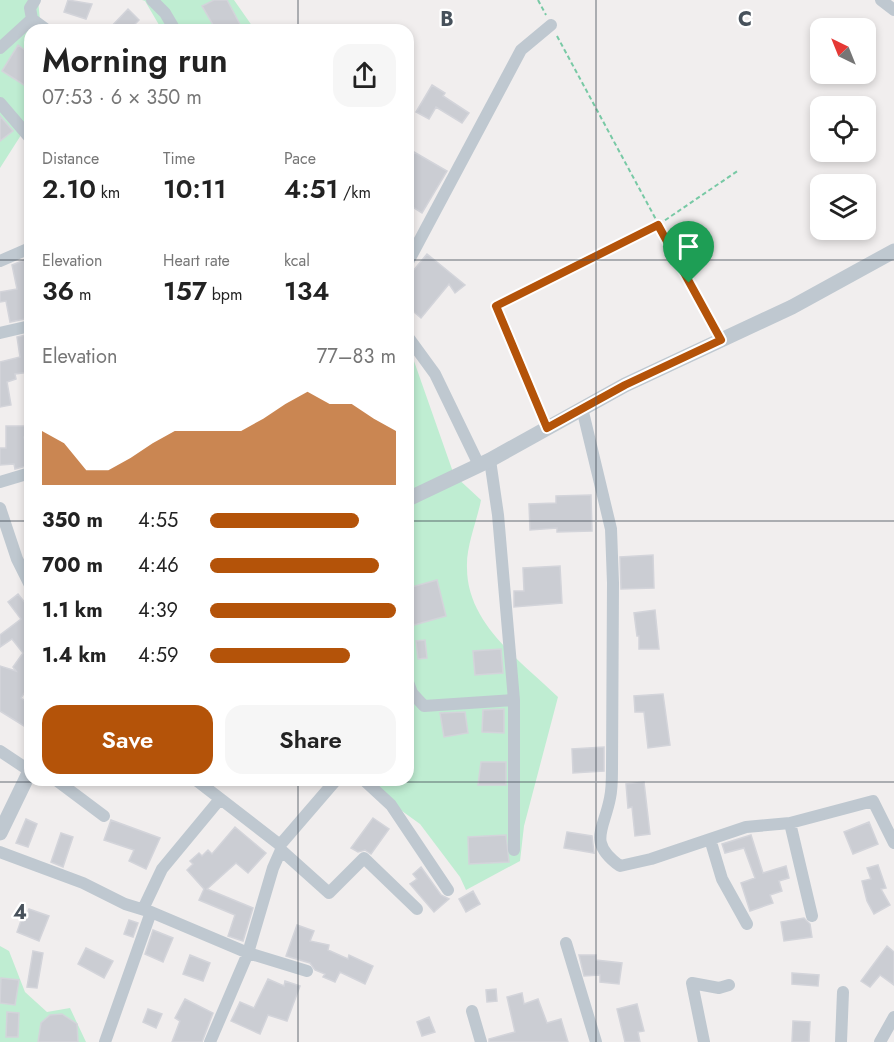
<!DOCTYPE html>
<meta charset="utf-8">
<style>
body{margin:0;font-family:Jost,sans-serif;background:#f6f6f6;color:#222;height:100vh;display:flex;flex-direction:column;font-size:22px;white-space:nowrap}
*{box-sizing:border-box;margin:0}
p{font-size:20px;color:#767676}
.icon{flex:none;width:33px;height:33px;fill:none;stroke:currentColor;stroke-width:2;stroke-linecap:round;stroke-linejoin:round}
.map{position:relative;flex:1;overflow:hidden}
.side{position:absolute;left:24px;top:24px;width:390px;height:762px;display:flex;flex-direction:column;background:#fff;border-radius:18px;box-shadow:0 3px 9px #0003}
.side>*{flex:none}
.needle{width:39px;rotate:317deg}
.buttons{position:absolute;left:810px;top:18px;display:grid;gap:12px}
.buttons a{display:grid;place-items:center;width:66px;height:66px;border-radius:12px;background:#fff;box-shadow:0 3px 9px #0003;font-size:30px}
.pin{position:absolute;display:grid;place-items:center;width:51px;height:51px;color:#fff;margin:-62px -26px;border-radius:50% 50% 50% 0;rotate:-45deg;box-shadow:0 0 6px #0007}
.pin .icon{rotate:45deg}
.round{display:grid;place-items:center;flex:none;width:63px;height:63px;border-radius:18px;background:#f6f6f6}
.overview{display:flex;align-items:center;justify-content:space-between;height:102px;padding:0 18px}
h1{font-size:33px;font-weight:600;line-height:45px}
.stats{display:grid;grid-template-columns:repeat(3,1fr);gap:9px;height:102px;padding:6px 18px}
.stats div{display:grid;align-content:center}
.stats b{font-size:26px;font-weight:600}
.stats small{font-size:16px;font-weight:400}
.stats p{font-size:16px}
.chart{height:168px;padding:12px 18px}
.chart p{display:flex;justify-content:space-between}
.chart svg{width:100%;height:108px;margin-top:6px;fill:#b45309;opacity:.7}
.action{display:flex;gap:12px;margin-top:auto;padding:12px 18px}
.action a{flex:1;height:69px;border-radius:18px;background:#b45309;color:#fff;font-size:24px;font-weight:600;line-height:69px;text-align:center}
.action a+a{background:#f6f6f6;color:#222}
ul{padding:0 18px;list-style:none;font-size:20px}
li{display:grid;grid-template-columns:96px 72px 1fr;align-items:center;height:45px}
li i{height:15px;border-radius:8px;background:#b45309}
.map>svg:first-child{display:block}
</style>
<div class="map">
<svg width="894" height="1042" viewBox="0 0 894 1042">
<rect width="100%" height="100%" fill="#f1eeee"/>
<path fill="#bfedd2" d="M0,0H38L41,30H30V121L0,168Z
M142,0H234L255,30H162L145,1Z
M408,344L454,475L481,500C477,521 466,546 467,568C467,624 521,661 558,697L524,826L520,861L466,890L460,877L420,824L359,780H408Z
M0,946L9,951L25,992L47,1012L70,1008L86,1042H0Z"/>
<path fill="#cbcdd3" stroke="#d3d4da" stroke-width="1.5" d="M68,0L92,4L86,19L64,12Z
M214,0H227L243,30H216L202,6Z
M128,9L139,20L129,30H108Z
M18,45L30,54V76L24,85L2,71Z
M432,85L445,93L443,96L469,113L462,123L436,107L429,119L416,112Z
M0,116L13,131L0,141Z
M414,152L447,171L422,213L408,204V162Z
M427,254L465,285L455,293L449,284L421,318L408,307V277Z
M29,258L30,318L10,322L6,301L0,302V292L17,289L12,265Z
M30,334V372L15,374L16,379L7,382L11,405L0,407V362L20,357L17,337Z
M6,426H30V436L24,437L30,465L15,469L14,464L0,465V448H6Z
M591,495L592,531L557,532V528L530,530L529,504L556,503V496Z
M653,555L654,588L621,589L620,557Z
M560,566L562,603L514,607V591H524L523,568Z
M437,580L446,616L414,625L408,605V588Z
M18,594L30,609V690L28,687L21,698L30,704V717L24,726L0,711V666L16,671L13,667L23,653L12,639L0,647V635L21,619L8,602Z
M655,610L659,649H639V636H637L634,613Z
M425,640L427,658L418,659L416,641Z
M501,649L503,673L475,675L473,651Z
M663,694L670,745L648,748L644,712H635L634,696Z
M504,709V733L482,732L483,710Z
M465,712L468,733L444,737L440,713Z
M604,747V771L573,773L572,749Z
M481,762H506V785H478Z
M644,782L650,834L635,836L632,807L628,808L626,784Z
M373,818L389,829L371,854L365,850L358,852L351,848Z
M26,819L37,824L28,847L16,843Z
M111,820L160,838L146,869L129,861L134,850L104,840Z
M869,822L878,844L853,854L844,832Z
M235,827L266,853L248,873L236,863L207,889L253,908L243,941L228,936L235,915L199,900L204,889L187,870L193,864L190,861L199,853L202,856L208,850L212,854Z
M567,832L592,836L594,853L564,848Z
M61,833L73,837L63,867L51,862Z
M506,835L509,862L469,864L468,837Z
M751,835L763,873L786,866L789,878L779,881L782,891L770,895L773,903L750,911L741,883L755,878L744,848L725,853L722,844Z
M878,865L886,888L881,889L890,905L874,914L867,901L862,881L871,879L867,868Z
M421,867L441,895L449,899L434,912L410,884L417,879L413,874Z
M473,891L480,904L466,912L459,899Z
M29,909L49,916L39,941L17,932L23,915L26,916Z
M804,918L810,924L812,937L784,941L781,922Z
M129,920L138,923L133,937L124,934Z
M297,925L314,931L310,941L329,945L328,950L348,959L349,955L373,966L365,984L340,972L335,982L323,977L325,974L315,970L310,963L286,956Z
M153,930L173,938L163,962L145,954Z
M887,946L894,952V985L880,975L870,987L861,981Z
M86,948L113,961L104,978L78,964Z
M33,951L43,953L37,988L27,987Z
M190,955L210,963L203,981L183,974Z
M579,955H596V960L622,963L619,984L600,982V975L584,976Z
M792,973L819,975L818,986L792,984Z
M1,978L19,980L15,1005L0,1003Z
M268,979L284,986L285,981L300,986L287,1021L268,1015L260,1034L231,1021L240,1002L254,1008Z
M496,989L497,1001L487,1002L486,990Z
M522,993L524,1004L538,999L547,1023L561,1019L568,1042H489V1039L515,1032L507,997Z
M185,999L213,1013L202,1042H172L180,1021L175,1018Z
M637,1004L644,1031L638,1032L640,1042H625L617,1009Z
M148,1009L162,1014L156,1028L143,1022Z
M7,1012L19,1013L18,1037H6Z
M62,1014L77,1024L78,1042H38L41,1023L50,1015Z
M429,1017L435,1032L422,1036L417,1022Z
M793,1021L810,1022L809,1042H792Z"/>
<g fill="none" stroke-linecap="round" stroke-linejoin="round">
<path stroke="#78c9a5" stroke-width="2" stroke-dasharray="4.5 3" stroke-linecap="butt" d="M538,0L546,15
M557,36L714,327
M541,415L496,306L658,225L739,170"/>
<path stroke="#bfc8d0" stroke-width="12" d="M152,0L165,13L175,30
M881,0L894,10
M32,19L47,30
M0,48L32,19L30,8L35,0
M0,103L30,138
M0,261L30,248
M408,262L521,50L551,25
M0,333L30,326
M408,337L435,374L479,465
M582,408L611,529L613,583L612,769C612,778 612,789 610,798C604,830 587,842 620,866L651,859L746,827L790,823L873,801L894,843
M490,460L498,515L514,700V850
M0,482L30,473
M0,508L17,559L30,585
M408,682L412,693L424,706L514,700
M0,751L30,771
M56,780L104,816
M196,780L280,845L281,850L329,893L364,858L417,909
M364,780L391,805L448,890
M790,823L812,916
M710,839L722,879L747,924
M280,845L336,780
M0,852L83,883L125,904L151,912L248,953L307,971
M143,909L162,869L220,799
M566,943L596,1042
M472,1011L481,1042
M105,1042L151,912
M210,1042L248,953L273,868L281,850
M704,1042L692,983L719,988L729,985
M841,1042L843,992
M880,1042L894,1017"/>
<path stroke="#bfc8d0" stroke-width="15" d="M408,499L490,460L625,385L792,307L894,251
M0,833L30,771"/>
</g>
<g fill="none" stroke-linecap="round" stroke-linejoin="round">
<g stroke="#fff" stroke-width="12">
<path id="route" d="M658,225L721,340L625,385L547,428L496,306Z"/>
</g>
<use href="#route" stroke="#b45309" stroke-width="8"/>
</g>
<path fill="none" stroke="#47515b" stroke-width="1.5" stroke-opacity="0.55" d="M298,0V30M596,0V1042M0,260H30M408,260H894M0,521H30M408,521H894M298,780V1042M0,782H894"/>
<g font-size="20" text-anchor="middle" font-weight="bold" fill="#47515b" stroke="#fff" stroke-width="4.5" stroke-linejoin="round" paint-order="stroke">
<text x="447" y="26">B</text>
<text x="745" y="26">C</text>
<text x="20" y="919">4</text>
</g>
</svg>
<div class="buttons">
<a><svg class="needle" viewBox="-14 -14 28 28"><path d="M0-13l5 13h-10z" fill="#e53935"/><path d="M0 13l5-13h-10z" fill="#767676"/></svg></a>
<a><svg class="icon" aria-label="locate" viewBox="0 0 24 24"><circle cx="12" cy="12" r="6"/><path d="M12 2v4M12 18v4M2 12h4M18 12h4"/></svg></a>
<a><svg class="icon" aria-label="layers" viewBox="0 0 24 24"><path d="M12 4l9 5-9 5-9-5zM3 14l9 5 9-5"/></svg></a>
</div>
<div class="pin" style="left:689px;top:283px;background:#1e9e55"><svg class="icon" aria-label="arrive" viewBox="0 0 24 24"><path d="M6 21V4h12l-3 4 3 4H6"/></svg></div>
<section class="side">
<div class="overview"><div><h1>Morning run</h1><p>07:53 · 6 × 350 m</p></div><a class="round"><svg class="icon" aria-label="share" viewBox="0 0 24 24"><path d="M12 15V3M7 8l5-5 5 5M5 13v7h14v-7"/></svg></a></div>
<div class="stats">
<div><p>Distance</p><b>2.10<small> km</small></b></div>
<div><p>Time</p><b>10:11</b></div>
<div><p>Pace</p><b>4:51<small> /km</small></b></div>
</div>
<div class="stats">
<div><p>Elevation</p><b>36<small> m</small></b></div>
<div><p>Heart rate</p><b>157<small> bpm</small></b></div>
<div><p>kcal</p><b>134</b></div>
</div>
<div class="chart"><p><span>Elevation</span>77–83 m</p>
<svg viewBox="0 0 160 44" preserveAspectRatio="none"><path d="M0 44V22L10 27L20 38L30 38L40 33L50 27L60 22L70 22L80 22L90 22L100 17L110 11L120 6L130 11L140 11L150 17L160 22V44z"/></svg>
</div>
<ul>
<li><b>350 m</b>4:55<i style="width:80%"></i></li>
<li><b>700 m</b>4:46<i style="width:91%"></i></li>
<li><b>1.1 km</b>4:39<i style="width:100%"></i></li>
<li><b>1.4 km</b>4:59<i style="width:75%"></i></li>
</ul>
<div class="action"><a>Save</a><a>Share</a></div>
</section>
</div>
